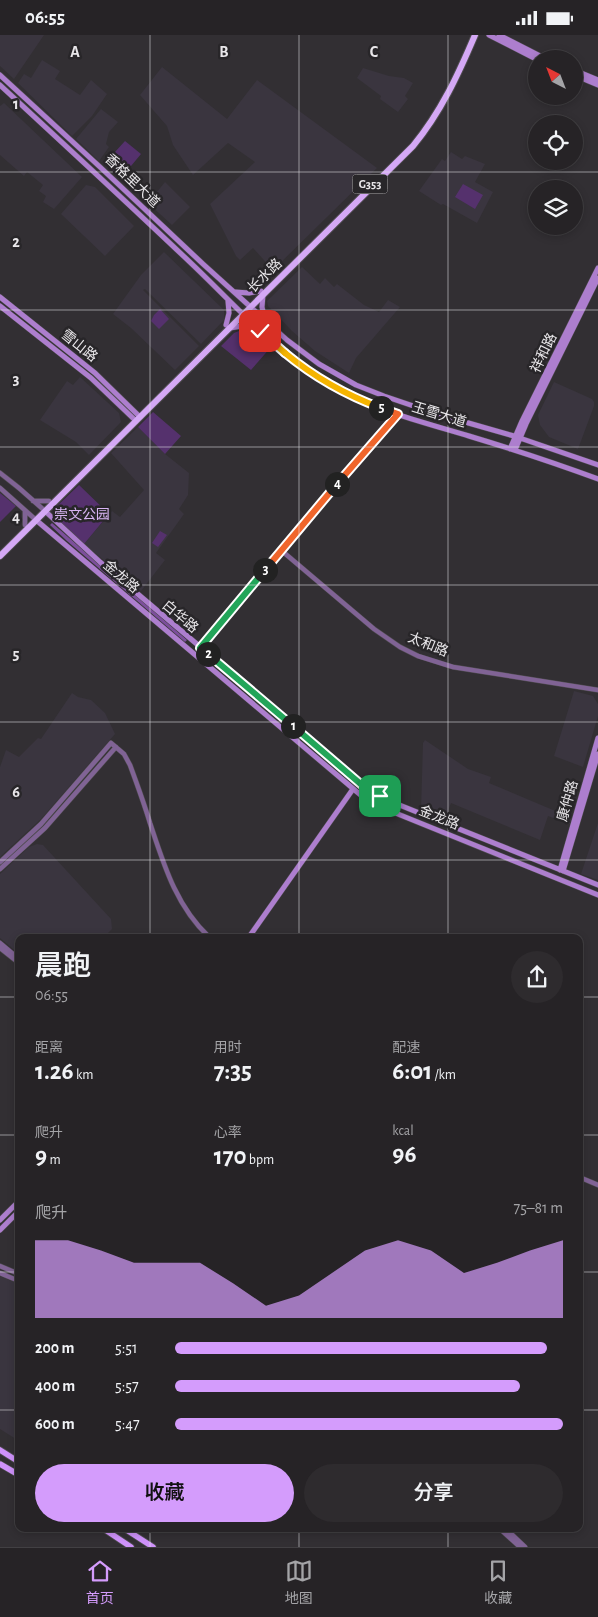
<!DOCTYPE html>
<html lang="zh">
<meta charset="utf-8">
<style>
body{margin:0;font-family:"Alegreya Sans","Noto Sans SC",sans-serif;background:#2e2b2e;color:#f1f3f6;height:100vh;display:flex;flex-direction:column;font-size:19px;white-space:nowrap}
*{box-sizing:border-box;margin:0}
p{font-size:16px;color:#a4a4a7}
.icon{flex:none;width:28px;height:28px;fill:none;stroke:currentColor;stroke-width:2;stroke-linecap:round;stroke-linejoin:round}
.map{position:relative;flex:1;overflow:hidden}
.details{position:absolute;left:15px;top:899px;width:568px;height:598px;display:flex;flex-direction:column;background:#262326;border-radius:10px;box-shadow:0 2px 8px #0003,0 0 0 1px #424043}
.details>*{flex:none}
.needle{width:32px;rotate:318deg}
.fabs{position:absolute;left:528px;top:15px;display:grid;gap:10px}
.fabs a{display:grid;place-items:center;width:55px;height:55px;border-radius:50%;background:#262326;box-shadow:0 2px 8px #0003,0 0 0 1px #424043;font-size:25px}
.pin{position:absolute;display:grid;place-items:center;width:42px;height:42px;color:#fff;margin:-21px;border-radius:10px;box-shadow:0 2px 8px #0006}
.km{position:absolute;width:25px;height:25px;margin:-12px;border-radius:50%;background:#222;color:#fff;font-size:14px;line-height:25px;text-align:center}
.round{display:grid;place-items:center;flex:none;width:52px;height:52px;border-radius:26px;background:#2e2b2e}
.headline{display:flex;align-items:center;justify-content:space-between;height:85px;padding:0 20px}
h1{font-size:28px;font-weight:600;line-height:38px}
.stats{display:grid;grid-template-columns:repeat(3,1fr);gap:8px;height:85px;padding:5px 20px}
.stats div{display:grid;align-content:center}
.stats b{font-size:25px;font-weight:600}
.stats small{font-size:14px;font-weight:400}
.stats p{font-size:14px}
.chart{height:140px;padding:10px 20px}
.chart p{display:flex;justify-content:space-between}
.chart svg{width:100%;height:90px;margin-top:5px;fill:#d49cfc;opacity:.7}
.action{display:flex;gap:10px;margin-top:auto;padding:10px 20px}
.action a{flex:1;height:58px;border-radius:30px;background:#d49cfc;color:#111;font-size:20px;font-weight:600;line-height:58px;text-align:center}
.action a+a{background:#2e2b2e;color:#f1f3f6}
ul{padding:0 20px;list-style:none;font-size:16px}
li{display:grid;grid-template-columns:80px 60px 1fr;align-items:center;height:38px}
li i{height:12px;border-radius:6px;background:#d49cfc}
.status{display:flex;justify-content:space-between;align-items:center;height:35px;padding:0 25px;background:#262326;direction:ltr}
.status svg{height:14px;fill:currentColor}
.menu{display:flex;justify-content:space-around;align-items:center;height:70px;border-top:1px solid #424043;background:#262326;font-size:14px;color:#a4a4a7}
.menu a{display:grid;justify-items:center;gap:2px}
.menu .selected{color:#d49cfc}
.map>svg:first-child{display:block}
</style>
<div class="status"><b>06:55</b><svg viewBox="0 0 49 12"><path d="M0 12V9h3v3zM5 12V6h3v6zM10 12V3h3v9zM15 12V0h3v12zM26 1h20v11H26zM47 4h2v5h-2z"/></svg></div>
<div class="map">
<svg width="598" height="1512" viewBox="0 0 598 1512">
<rect width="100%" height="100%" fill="#322f33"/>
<path fill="#3a353f" d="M0,0H44L14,44L0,31Z
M42,25L60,36L55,44L80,60L91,45L107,59L92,81L72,101L18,48L24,39L31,43Z
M162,32L227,84L257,45L377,133L273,235L253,213L240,225L236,221L210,169L255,127L228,108L193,140L173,110L167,91L140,60Z
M363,33L389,41L404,43L413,48L405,61L408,64L398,77L380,64L381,61L357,43Z
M4,68L82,142L54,174L43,167L46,161L39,156L43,150L27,137L24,141L0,120V71Z
M101,74L118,87L109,97L106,109L109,112L99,126L76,104Z
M451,117L462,124L465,121L485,129L475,147L493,157L477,188L443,169L441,170L419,156L442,124L445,126Z
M165,147L190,172L172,190L148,168Z
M86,150L95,152L134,191L105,221L61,179Z
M164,217L224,275V285L201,309L145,254L143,255L199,311L175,335L131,293L113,279L141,240Z
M302,232L320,249L325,243L334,252L337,249L364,270L379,277L388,265L400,272L356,323L349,338L315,316L292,296L268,271L267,266Z
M80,342L119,378L121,387L89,420L76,407L40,385L67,346L73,350Z
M554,347L592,364L594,367V371L578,414L549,402L540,390L538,380Z
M138,392L165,419L189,438L188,460L179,474L184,479L156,518L165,525L141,556L84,509L112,476L120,482L144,455L111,418Z
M574,656L593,661L598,669V681L583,732L554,721Z
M72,658L78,662L91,665L105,678L115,699L41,784L0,822V732L6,715L19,722L38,703L41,704Z
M425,705L468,734L491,742L489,748L572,783L570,789L548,781L540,805L451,768L445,784L421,775L423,708Z
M598,788V845L581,839Z
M37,809L43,810L111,884L112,894L104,902H19V919L0,903V839L29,812Z
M0,1241L19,1249V1406L0,1394Z"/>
<path fill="#55316d" d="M125,106L141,119L121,143L105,128Z
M463,149L483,160L475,174L455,162Z
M160,274L169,284L159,294L151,286L154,280Z
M239,296L252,298L271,312L251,335L221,311L234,298Z
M153,377L181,401L165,419L138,392Z
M79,450L109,479L84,509C72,498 56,490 56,472Z
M0,458L16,471L0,487Z
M160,496L167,500L158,512L152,508Z"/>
<path fill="#7c4f9b" d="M52,488L187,605L185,607L67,506L50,490Z"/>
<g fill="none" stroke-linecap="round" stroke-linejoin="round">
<path stroke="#7c4f9b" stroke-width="1" d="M208,625L224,638"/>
<g stroke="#4f4c50" stroke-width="5.5">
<path id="tertiary" d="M0,438L19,453L45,476
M0,453L36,485
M33,466H49
M25,490V476
M282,516L374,594L400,612L418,621L453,632L598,655
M200,613L368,412L398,379
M0,827L41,789L111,708L124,719L130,730C137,749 144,768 150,788C164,830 176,871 209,902
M0,834L45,793L116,712
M0,908L19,924
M0,913L19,928
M579,1142L598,1150
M0,1231L19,1239
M0,1238L19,1246
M498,1492L520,1512
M504,1492L525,1512"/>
</g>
<g stroke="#4f4c50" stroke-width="6">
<path id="secondary" d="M489,0L536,24
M499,0L546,24
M574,35L598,45
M0,40L100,132L203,229L287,305L319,329L356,350L384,361L437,379L514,401L598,430
M574,40L598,50
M0,50C65,110 130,170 194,231C241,276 282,324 340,355C381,377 425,388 469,401C512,414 555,428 598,444
M235,257L249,258L261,256
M263,260L262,272L265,285
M0,262L95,338L140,382
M0,271L91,343L136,386
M226,290L229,278L228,266
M230,293L242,291L256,294
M510,414L522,386L598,233
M515,415L526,389L598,243
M45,476L100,527L368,754L387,765L598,850
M36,485L363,762L383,773L598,860
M560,835L598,703
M563,836L598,719
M249,902L353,754
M0,1185L19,1166
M0,1195L19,1176"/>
</g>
<g stroke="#4f4c50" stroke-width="7">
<path id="primary" d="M0,1415L19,1427
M0,1429L19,1440
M101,1492L131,1512
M122,1492L153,1512"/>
</g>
<g stroke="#4f4c50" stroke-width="8">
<path id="trunk" d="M0,521L413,111C441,77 458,40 475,0"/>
</g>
<use href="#tertiary" stroke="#806395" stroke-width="4.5"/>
<use href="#secondary" stroke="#ad7ece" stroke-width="5"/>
<use href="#primary" stroke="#cf92fb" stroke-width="5.5"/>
<use href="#trunk" stroke="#d4a8f5" stroke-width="6"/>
</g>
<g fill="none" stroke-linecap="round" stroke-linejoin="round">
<g stroke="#fff" stroke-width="10">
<path id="split-1" d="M293,691L363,751L380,761"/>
</g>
<g stroke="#fff" stroke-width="10">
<path id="split-2" d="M208,619L293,691"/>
</g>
<g stroke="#fff" stroke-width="10">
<path id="split-3" d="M208,619L200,613L265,535"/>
</g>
<g stroke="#fff" stroke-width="10">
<path id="split-4" d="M265,535L337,449"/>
</g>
<g stroke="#fff" stroke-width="10">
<path id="split-5" d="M337,449L398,379L381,373"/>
</g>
<g stroke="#fff" stroke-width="10">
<path id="split-6" d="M285,318C314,342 346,360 381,373"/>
</g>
<g stroke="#fff" stroke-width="10">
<path id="split-7" d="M260,296L285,318"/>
</g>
<use href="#split-1" stroke="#22a559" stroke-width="6"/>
<use href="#split-2" stroke="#22a559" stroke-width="6"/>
<use href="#split-3" stroke="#22a559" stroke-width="6"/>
<use href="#split-4" stroke="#f0652b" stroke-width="6"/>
<use href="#split-5" stroke="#f0652b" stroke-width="6"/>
<use href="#split-6" stroke="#f5b400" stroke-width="6"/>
<use href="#split-7" stroke="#f5b400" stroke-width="6"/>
</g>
<path fill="none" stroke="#e8e6e9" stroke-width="1" stroke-opacity="0.55" d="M150,0V902M299,0V902M448,0V902M0,137H598M0,275H598M0,412H598M0,550H598M0,687H598M0,825H598M0,962H19M579,962H598M0,1100H19M579,1100H598M0,1237H19M579,1237H598M0,1375H19M579,1375H598M150,1492V1512M299,1492V1512M448,1492V1512"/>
<g text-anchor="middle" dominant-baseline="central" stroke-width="5" stroke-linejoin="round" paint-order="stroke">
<rect fill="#282629" stroke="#aeacaf" stroke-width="1" x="352.5" y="139.5" width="35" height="19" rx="4"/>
<g font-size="12" font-weight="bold" fill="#e8e6e9">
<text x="370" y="149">G353</text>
</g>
<g font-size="14" fill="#e8e6e9" stroke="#282629">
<text transform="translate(132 146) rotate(44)">香格里大道</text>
<text transform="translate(265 241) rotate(-44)">长水路</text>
<text transform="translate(79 311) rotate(39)">雪山路</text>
<text transform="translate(544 318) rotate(-64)">祥和路</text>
<text transform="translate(439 380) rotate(17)">玉雪大道</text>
<text transform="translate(121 542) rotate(41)">金龙路</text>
<text transform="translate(180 582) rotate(40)">白华路</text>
<text transform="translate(428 610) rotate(22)">太和路</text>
<text transform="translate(568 766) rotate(-74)">康仲路</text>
<text transform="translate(439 783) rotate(22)">金龙路</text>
</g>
<g font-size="14" fill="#d7b4f2" stroke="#282629">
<text x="82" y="480">崇文公园</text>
</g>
</g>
<g font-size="16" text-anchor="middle" font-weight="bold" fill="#e8e6e9" stroke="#282629" stroke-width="5" stroke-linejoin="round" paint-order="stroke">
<text x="75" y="22">A</text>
<text x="224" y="22">B</text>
<text x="374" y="22">C</text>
<text x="16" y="74">1</text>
<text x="16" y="212">2</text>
<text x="16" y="349">3</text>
<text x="16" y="487">4</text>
<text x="16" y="624">5</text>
<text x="16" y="762">6</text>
</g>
</svg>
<div class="fabs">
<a><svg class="needle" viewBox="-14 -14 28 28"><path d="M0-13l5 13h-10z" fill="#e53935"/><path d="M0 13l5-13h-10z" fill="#a4a4a7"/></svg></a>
<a><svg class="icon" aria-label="locate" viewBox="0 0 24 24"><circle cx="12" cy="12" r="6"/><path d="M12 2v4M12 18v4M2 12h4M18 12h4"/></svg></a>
<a><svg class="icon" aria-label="layers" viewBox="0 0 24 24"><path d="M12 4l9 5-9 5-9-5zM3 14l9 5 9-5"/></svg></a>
</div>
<div class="pin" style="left:380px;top:761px;background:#1e9e55"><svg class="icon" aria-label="arrive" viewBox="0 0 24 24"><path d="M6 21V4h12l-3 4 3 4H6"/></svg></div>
<div class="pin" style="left:260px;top:296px;background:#d93025"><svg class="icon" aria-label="check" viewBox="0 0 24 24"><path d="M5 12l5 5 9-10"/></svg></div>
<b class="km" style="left:293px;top:691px">1</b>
<b class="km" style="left:208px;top:619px">2</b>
<b class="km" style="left:265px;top:535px">3</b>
<b class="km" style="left:337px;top:449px">4</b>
<b class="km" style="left:381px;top:373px">5</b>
<section class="details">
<div class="headline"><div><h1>晨跑</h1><p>06:55</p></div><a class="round"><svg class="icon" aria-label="share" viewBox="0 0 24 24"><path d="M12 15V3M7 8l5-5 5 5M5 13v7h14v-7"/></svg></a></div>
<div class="stats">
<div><p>距离</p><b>1.26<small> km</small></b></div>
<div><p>用时</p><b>7:35</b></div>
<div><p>配速</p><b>6:01<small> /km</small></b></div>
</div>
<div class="stats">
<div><p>爬升</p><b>9<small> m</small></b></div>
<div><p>心率</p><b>170<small> bpm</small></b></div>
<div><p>kcal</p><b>96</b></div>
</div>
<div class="chart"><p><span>爬升</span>75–81 m</p>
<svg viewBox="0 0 160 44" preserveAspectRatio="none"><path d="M0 44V6L10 6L20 11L30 17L40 17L50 17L60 27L70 38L80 33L90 22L100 11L110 6L120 11L130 22L140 17L150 11L160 6V44z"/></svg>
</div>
<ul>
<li><b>200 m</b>5:51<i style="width:96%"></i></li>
<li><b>400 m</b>5:57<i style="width:89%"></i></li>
<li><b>600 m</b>5:47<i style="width:100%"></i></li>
</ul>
<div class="action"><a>收藏</a><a>分享</a></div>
</section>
</div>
<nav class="menu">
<a class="selected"><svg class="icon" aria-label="home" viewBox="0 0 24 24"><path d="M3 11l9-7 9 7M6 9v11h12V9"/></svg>首页</a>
<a><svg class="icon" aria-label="map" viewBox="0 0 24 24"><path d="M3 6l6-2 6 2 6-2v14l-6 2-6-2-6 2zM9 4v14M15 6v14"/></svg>地图</a>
<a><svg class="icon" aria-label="saved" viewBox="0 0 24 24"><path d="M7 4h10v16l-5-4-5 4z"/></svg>收藏</a>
</nav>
